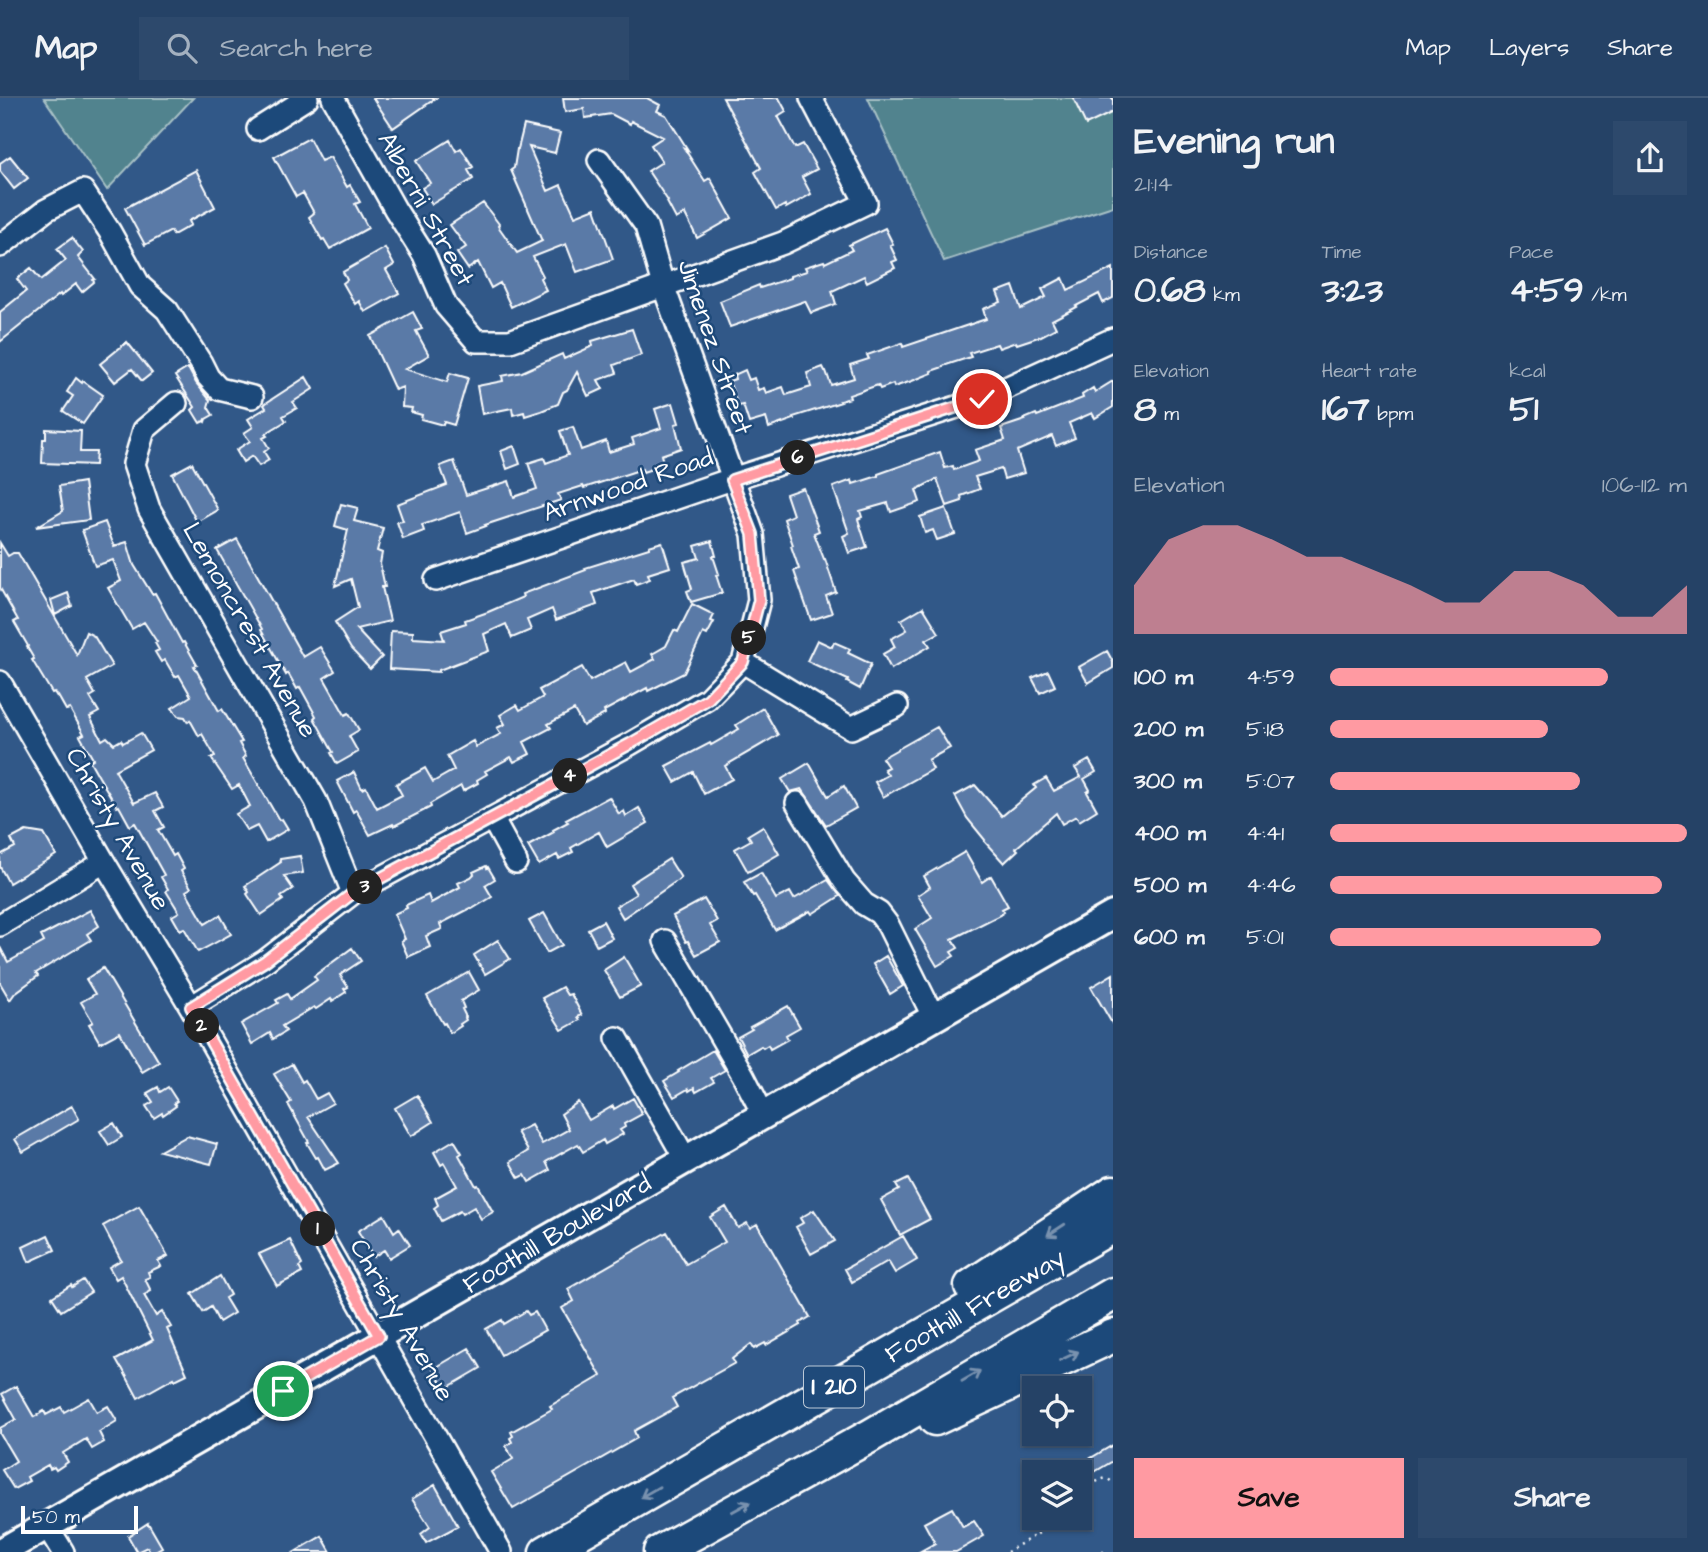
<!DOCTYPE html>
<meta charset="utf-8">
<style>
body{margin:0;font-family:"Architects Daughter",sans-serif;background:#2d496c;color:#f1f3f6;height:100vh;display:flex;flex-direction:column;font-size:26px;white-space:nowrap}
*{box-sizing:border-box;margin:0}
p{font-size:23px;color:#a3b0bf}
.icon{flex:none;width:38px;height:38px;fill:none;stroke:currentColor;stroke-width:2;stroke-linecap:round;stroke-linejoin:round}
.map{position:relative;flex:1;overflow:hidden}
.drawer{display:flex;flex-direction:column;background:#254266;width:595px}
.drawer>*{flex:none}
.fabs{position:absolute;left:1022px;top:1278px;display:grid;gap:14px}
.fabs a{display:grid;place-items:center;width:70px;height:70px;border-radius:0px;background:#254266;box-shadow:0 2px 5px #0004,0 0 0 2px #425b7a;font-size:35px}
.scale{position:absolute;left:21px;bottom:18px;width:117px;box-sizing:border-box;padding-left:7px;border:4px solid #fff;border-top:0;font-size:19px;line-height:24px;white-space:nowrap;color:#fff;-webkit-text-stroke:5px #1f4a7a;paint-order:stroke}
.pin{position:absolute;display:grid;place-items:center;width:60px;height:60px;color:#fff;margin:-30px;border:4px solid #fff;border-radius:50%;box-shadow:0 2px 7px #0007}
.km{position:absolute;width:35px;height:35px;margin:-18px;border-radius:50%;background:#222;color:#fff;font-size:19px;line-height:35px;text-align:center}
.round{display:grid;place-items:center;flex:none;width:74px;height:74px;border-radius:0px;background:#2d496c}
.head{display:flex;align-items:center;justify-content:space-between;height:119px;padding:0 21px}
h1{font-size:38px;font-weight:700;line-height:52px}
.stats{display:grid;grid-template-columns:repeat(3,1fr);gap:10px;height:119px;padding:7px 21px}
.stats div{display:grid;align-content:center}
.stats b{font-size:35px;font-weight:700}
.stats small{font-size:19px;font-weight:400}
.stats p{font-size:19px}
.chart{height:196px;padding:14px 21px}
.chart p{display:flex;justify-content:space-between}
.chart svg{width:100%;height:126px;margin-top:7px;fill:#ff9aa2;opacity:.7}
.action{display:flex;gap:14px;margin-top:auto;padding:14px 21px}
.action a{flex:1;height:80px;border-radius:0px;background:#ff9aa2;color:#111;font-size:28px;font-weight:700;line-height:80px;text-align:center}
.action a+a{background:#2d496c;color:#f1f3f6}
ul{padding:0 21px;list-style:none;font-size:23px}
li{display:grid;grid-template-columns:112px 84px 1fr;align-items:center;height:52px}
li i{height:18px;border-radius:9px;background:#ff9aa2}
header{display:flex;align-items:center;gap:42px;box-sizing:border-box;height:98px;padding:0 35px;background:#254266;border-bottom:2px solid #425b7a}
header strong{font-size:33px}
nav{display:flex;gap:38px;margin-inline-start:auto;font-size:24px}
.search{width:490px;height:63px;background:#2d496c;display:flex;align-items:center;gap:18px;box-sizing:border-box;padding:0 24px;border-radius:0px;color:#a3b0bf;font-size:26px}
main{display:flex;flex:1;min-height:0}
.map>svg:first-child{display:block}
</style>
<header>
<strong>Map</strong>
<div class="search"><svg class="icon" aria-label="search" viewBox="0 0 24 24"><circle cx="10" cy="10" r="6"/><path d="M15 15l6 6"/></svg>Search here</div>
<nav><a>Map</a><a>Layers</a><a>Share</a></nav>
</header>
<main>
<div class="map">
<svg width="1113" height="1454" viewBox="0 0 1113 1454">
<rect width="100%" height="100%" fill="#315888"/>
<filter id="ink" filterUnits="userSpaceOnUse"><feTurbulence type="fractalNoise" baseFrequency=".0143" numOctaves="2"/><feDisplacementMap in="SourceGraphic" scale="14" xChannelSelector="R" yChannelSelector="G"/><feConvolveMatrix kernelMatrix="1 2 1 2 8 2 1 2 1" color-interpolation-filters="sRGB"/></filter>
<g filter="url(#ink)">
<path fill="#51838e" stroke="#a8c1c6" stroke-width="2" d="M44,0H193L107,92Z
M868,0H1113V108L944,163Z"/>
<path fill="#5a7aa7" stroke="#fff" stroke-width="2" d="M373,0H436L393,30Z
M563,0H647L660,7L657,13L666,17L688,52L684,50L705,83L710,80L732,120L697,140L685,116L676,121L667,104L668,103L648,73L662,64L651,47L663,39L631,23L630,26L611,16L585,20L584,11L565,14Z
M723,0H779L786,13L778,18L795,50L803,46L817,71L802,79L811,96L786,110L785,107L776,112L755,74L761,70Z
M1073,0H1113V14L1086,27Z
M524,27L560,35L555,55L529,49L548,93L561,87L575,118L595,110L613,161L577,174L566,146L533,159L543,178L540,180L546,192L511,209L500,185L491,190L478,164L468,171L457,155L466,149L450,127L483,105L499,126L498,128L517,155L542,143L511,72L514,70L517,51H518Z
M309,40L321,63L330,59L347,89L350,87L360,104L355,106L368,130L330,151L324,141L322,142L309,119L314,115L303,95L296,99L274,59Z
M450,42L456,53L461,50L473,69L468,72L473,81L432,106L422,90L430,85L416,63Z
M10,58L28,80L14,91L0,73V65Z
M196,72L215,109L189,123L191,127L173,137L171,133L145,147L125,110Z
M885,130L893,146L890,147L897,162L892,164L895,170L867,184L864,178L832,193L836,206L811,215L805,203L730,229L720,203L759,187L760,190L790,180V178L807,173L805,169L824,163L825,165L852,152L849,147Z
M72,140L83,154L78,159L95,181L93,182L94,184L82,194L76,186L61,198L60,196L0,244V214L26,193L17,181L31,170L41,182L66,162L57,151Z
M385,150L394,167L386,172L399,195L365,214L359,203L355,206L343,185L347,182L343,174Z
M1113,170V200L1103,205L1099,196L1076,208L1077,209L1052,222L1056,230L1041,238L1017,246L1016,244L999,250L997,246L969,255L971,259L943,268V269L931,273L932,275L912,283L894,289L893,286L880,291L878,287L849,297L850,300L840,303L841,304L793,319L794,321L769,330L766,320L749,325L743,307L738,308L729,283L735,281L734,277L745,272L749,282L754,280L758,292L764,290L766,295L783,289L786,297L811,289L807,275L823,269L825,273H826L831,287L854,280L850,267L869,261L867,257L902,245L903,249L986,221L983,211L1001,204L997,194L1013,188L1021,211L1046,199L1042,191L1063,180L1068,192Z
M413,214L422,231L416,233L429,257L405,271L447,284L450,275L468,280L454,327L444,324L443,327L421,321L422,317L411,314L412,310L402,309L403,289L395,292L370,238Z
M632,231L641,257L614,267L617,275L598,282L603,291L588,298L577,274L567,292L563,294L558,306L541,313L525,318L524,314L513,317L512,310L482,316L477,288L503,283L502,278L522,274L562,256L564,261L593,248L592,243Z
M127,244L152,275L142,283L132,271L115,284L100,266Z
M188,270L196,285L210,302L208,309L213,317L206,321L205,324L204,323L200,325L192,312L195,309L175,278Z
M306,279L313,291L293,304L297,310L283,318L286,323L265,336L267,338L263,340L269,350L264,354L269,362L259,368L252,358L243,364L236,352L250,343L244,335L253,329L248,321L266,310L264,307L266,305Z
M76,280L82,285L83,283L103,297L83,326L63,313L73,298L67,294Z
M1113,283V309L1095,320L1092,315L1069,325L1075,340L1056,348L1052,338L1017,353L1024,375L1004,381L1001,371L975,379L980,391L961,398L962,403L947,408L937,381L916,392L920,404L891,414L888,405L860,413L862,419L858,421L867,449L849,455L843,438L849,435L833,389L852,382L853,386L878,378V376L940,354L945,370L953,368L954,372L979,363L975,352L1005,342L1001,330L1025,322L1024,321L1036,316L1037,318L1083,300L1082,297L1093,290L1095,294Z
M673,305L679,325L675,326L681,350L661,357L664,367L643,374L642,371L584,390L583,388L558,396L561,402L485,427L486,428L467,435L460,414L422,427L424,433L403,441L397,424L403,423L397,406L447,387L440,368L454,363L466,397L509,383L514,399L537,391L528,365L544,360L546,365L568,357L560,333L573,329L581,352L606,343L609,354L634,346L632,340L661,330L655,311Z
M46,331L81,333L80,354H96L95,367L42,365L43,341H46Z
M514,348L520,366L507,371L501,353Z
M192,365L218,412L197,424L172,376Z
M84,384L89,422L36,429L63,413L59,388Z
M803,390L819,433L814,435L824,461H825L836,494L826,498L832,515L811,522L794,473L799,471L791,448L793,447L784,421L793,417L786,396Z
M341,406L358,410L354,423L383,430L377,453L382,455L380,466L385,489H382L390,523L356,531L382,559L370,571L351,551L335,524L358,509L351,481L335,488L348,432L335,428Z
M946,410L955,436L937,442L933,432L925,435L920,419Z
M105,424L114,448L127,444L134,467L152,496L155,495L182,545L184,544L197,567L194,568L219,613L222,611L242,644L239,645L246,658L243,660L279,722L282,721L288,731L266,744L257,728L247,733L236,716L250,708L239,687L232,691L211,660L215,658L202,636L199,638L190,622L188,624L185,619L178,618L172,610L191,598L179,577L175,579L165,562L161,564L155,554L159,552L155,545L157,544L144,524L132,531L108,490L121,483L113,462L95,468L82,432Z
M237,441L303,559L320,549L335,573L324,580L345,617L349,615L359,632L349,638L358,654L337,666L331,655L333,654L314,620L316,618L300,589L297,591L288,575L286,577L261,532L262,531L217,452Z
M712,443L716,458H713L719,476L716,477L722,495L691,504L687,493L692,491L684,464L699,460L695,448Z
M662,444L670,469L648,476L650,481L636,486L634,481L593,495L597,507L556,522L552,511L527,522L531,532L512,540L506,526L484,536L489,553L439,572V574L389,571L391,533L413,534V540L444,542L441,533L466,525L465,522L488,514L523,499L522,496L586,472L585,470L649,450V448Z
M0,445L8,458L13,455H18L77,557L86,534L94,538L112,568L87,582L95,596L90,599L99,614L90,619L102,642L107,639L114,646L121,642L123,645L141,635L151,652L115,672L134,705L155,695L163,709L155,713L164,729L158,732L173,758L176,756L184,771L181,773L191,790L186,793L205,826L220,817L231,836L213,846L198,854L184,830L180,832L172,818L179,814L166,793L168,791L161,779L164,777L135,725L130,728L119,708L117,709L99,679L90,663L93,661L80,638L84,636L70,611L66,612L58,598L57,599L54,594L52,595L32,562L34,561L27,549L28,548L14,524L18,522L0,490Z
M68,495L72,508L55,517L51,502Z
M692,506L714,517L711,523L714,524L707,537L703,535L684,575L648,593L647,590L604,613L605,616L583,628L574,612L548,626L551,630L524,644L530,656L514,664L511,659L485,673L487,676L477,682L478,685L463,693L461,688L430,706L431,709L394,728L393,726L370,737L356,712L353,714L337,683L354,674L362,691L366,689L377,710L402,697L396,686L425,670L433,684L454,672L447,658L473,643L476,649L501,636L497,630L505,626L500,617L517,607L520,612L543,599L539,592L582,569L590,583L626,564L631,574L655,561L652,556L666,548L674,532L678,534Z
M923,509L939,535L926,542L930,548L891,571L883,556L895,549L891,541L907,532L901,522Z
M817,542L832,549L834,544L850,551L848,555L871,566L860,591L847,584L848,582L807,563Z
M1107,553L1113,564V570L1088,585L1079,569Z
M1048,573L1055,588L1040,595L1032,580Z
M763,610L778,637L725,668L732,681L704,696L693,674L675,684L666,668L710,645L711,647L739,631L736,627Z
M937,629L950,650L928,662L933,671L883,699L875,684L888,677L884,671L888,669L882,660Z
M1089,662L1096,674L1084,681L1090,692L1087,694L1097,712L1079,723L1076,718L1062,726L1056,715L1016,750L1018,752L1004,765L984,743L985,742L967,720L955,698L975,687L1002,718L1036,690L1034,687L1046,680L1054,693L1081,679L1075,670Z
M809,665L828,698L844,688L856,710L826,727L802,691L790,694L782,681Z
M609,699L619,716L624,713L626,718L639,710L648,725L607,749L599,734L571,750L573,754L559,761L557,757L539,767L528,748L554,734L553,732L568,724L566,722Z
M763,728L779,756L748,774L735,751L751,742L748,737Z
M26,733L44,736L56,757L9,785L0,769V757L15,749L11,741Z
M965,754L982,784L991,778L1008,808L1002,811L1004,814L1000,817L952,841L958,850L951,854L954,858L937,868L915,831L932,820L918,797L930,789L924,778Z
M300,758L303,775L284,778L293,791L281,799L283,802L261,817L247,796L249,794L245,788L281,764L280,761Z
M669,761L681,780L623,820L616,808L636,796L630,786Z
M486,768L487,770L488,769L495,781L485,787L492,799L472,811L471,810L440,826L442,831L426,838L430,849L408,859L401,843L405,841L394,816L407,810L406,807L428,797L431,805L460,789L458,785L471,779L474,776L473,774Z
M761,775L776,801L790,794L794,801L828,782L840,798L812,816L810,813L775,832L755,797L753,798L744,784Z
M704,801L717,823L710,827L720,844L696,857L688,843L686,844L673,818Z
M90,812L99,828L87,836L91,842L36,875L38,878L15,895L10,902L0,885V849L8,864L44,844L41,838Z
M544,815L562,847L547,855L529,823Z
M603,823L612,840L597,848L588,831Z
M498,842L510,861L485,876L474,857Z
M352,850L361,863L340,877L348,889L344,891L346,894L332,903L331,901L316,911L314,909L282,928L286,933L273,941L270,935L252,946L241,926L278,905L276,902L287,896L290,901L317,882L314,878Z
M886,858L903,888L890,896L873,866Z
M624,859L641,888L620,899L604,872Z
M103,870L159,964L142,974L120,934L100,945L89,926L93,924L81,904L95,896L86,881Z
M469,874L479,892L461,903L464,910L462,911L466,919L465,920L466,922L460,926L461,928L450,935L445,925L443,926L427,898Z
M1113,876V927L1091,889Z
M562,889L567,897L571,896L582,917L578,919L580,922L562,932L542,900Z
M788,908L800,929L786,937L788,941L770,951L768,947L763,950L761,948L747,956L738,939L752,931L750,929Z
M713,952L725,972L711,980L714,984L696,994L694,990L689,993L688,991L674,999L664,983L679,974L678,973Z
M292,966L302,984L305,982L316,1001L327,995L333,1005L308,1019L339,1065L325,1072L318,1059L316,1060L307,1045L309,1044L288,1006L291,1004L274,976Z
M158,989L160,994L168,989L177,1003L174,1005L176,1008L163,1017L162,1015L154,1020L146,1008L153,1004L147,995Z
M417,997L433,1024L411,1038L395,1010Z
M633,1000L642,1016L624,1026L625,1029L620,1032L623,1036L605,1046L603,1042L583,1054L578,1046L546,1064L550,1072L529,1084L525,1077L519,1080L510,1064L528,1053L517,1034L531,1027L542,1046L569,1031L561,1016L578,1004L589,1022L613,1008L614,1011Z
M72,1008L79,1021L23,1054L15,1041Z
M114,1025L122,1039L109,1047L100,1033Z
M187,1038L217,1046L211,1066L160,1053Z
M454,1042L462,1055L459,1057L476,1088L478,1087L493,1114L481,1121L474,1109L462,1116L460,1113L441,1123L434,1110L438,1107L435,1100L457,1088L444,1065L441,1067L434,1054Z
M908,1081L930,1121L900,1137L881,1102L899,1092L896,1087Z
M139,1108L168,1158L158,1163L161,1168L148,1174L150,1179L145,1181L151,1193L144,1197L156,1218L162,1214L171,1229L167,1231L187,1276L175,1282L174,1280L138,1300L122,1270L120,1269L116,1262L153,1242L121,1178L116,1181L109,1169L121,1162L103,1128Z
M726,1109L738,1130L747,1125L750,1130L757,1126L810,1219L800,1225L801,1227L766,1247L765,1245L754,1251L751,1246L732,1261L735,1265L672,1300L677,1309L634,1333L637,1340L513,1411L491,1374L513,1361L506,1348L512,1344L510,1340L513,1338L511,1334L552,1311L550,1308L601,1278L562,1210L574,1203L568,1191L667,1134L686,1166L725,1144L710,1119Z
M814,1112L835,1143L811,1156L796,1129L803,1125L800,1120Z
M384,1117L394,1134L399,1130L410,1147L389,1160L384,1152L373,1159L358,1133Z
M48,1137L55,1152L29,1164L23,1149Z
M903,1138L917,1162L895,1175L888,1163L852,1184L845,1171Z
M290,1142L302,1167L299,1169L302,1175L277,1188L259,1156Z
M220,1178L230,1197L225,1200L234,1215L219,1224L211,1209L203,1214L192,1196Z
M83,1182L91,1194L61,1213L52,1199L71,1187L72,1189Z
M526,1213L529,1217L535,1214L545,1232L501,1257L486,1231L502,1222L504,1226Z
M469,1250L481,1270L445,1291L433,1271Z
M16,1288L34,1319L44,1313L46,1317L61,1309L64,1314L89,1300L97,1314L108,1308L117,1323L99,1334L104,1344L92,1351L86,1341L63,1355L68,1364L56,1372L54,1369L50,1371L48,1367L27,1379L29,1383L14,1391L2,1372L16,1363L0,1336V1330L16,1321L2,1296Z
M1113,1347V1363L1091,1376L1084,1364Z
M435,1387L458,1428L426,1445L421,1436L430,1429L412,1401Z
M952,1410L963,1429L974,1423L984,1438L956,1454H919L935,1445L924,1425Z
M148,1425L162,1449L153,1454H150L147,1449L137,1454L128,1438Z
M322,1438L331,1454H295Z"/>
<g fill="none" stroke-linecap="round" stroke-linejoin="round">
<g stroke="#fff" stroke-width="26">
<path id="minor" d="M333,0L395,111L424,157L446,208L476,243H510L783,145L866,105L811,0
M258,31L307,0
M0,148L46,112L83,93L110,134L140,188L167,212L201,265L208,279L219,291L252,299
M176,305L144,332L134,366L149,411L316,703L353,795
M436,482L732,381L982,301L1113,241
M743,564L851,630L897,608
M0,584L104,764L191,909L501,1454
M797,705L844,783L864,806L879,815L888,827L934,920
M492,720L516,764
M0,827L104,764
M665,843L743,977L764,1018
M191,909L265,863L353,795L630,646L707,601L743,564L759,502L753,436L663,187L646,128L599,62
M617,940L686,1062
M47,1428L63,1454"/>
</g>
<g stroke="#fff" stroke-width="32">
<path id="major" d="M1,1454L1113,817"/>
</g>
<g stroke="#fff" stroke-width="37">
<path id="highway" d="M971,1188L1113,1094
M935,1321L1113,1238
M546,1454L1113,1128
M660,1454L870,1338L1113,1196"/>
</g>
<path stroke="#fff" stroke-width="2.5" stroke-dasharray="2 5" stroke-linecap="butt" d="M1080,1397C1088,1389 1096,1382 1107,1380L1113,1385
M1007,1454L1066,1419
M1102,1454H1105"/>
<use href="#minor" stroke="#1f4a7a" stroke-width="21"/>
<use href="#major" stroke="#1f4a7a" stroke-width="26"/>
<use href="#highway" stroke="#1f4a7a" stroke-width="32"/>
</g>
<defs><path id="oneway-shaft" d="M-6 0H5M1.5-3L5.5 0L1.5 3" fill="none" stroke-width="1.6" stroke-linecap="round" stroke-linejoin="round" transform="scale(1.75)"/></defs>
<g stroke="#7992af">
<use href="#oneway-shaft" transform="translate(1056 1132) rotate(147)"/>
<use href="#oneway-shaft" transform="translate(1069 1258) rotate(-25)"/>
<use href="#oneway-shaft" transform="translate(971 1278) rotate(-30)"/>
<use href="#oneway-shaft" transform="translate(650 1394) rotate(150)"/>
<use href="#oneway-shaft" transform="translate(741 1409) rotate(-29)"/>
</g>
</g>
<g fill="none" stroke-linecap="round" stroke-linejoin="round" filter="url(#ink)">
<g stroke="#fff" stroke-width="14">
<path id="route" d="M283,1293L379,1238L191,909L265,863L353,795L630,646L708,601L743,564L759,502L753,436L732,382L982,301"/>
</g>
<use href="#route" stroke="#ff9aa2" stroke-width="9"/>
</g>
<g text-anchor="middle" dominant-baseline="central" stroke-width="5" stroke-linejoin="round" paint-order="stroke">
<rect fill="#1f4a7a" stroke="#bcc9d7" stroke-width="2" x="804" y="1268.5" width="60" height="41" rx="5"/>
<g font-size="24" font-weight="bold" fill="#fff">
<text x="834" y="1289">I 210</text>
</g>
<g font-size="26" fill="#fff" stroke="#1f4a7a">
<text transform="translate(426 111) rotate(61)">Alberni Street</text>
<text transform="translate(715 249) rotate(71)">Jimenez Street</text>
<text transform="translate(628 387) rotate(-19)">Arnwood Road</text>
<text transform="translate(250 532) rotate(60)">Lemoncrest Avenue</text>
<text transform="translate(118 731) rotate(60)">Christy Avenue</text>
<text transform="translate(557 1136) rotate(-30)">Foothill Boulevard</text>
<text transform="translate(975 1208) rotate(-30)">Foothill Freeway</text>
<text transform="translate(402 1222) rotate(60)">Christy Avenue</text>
</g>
</g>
</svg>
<div class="fabs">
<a><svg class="icon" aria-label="locate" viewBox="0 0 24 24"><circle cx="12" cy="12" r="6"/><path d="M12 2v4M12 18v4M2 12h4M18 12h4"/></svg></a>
<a><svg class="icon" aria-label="layers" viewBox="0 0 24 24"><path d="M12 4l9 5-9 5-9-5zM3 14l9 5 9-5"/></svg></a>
</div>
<div class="scale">50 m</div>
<div class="pin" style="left:283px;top:1293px;background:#1e9e55"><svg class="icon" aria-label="arrive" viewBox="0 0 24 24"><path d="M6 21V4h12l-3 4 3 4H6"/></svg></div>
<div class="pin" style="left:982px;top:301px;background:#d93025"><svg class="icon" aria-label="check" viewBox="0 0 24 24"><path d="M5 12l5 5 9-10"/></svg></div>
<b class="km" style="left:318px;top:1131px">1</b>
<b class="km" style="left:202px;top:928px">2</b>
<b class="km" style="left:365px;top:789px">3</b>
<b class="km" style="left:570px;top:678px">4</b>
<b class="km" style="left:749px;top:540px">5</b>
<b class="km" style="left:798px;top:360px">6</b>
</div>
<section class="drawer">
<div class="head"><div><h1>Evening run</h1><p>21:14</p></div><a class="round"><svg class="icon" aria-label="share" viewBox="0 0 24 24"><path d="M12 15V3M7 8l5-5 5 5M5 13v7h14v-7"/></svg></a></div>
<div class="stats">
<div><p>Distance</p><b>0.68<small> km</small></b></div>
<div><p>Time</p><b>3:23</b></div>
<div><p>Pace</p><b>4:59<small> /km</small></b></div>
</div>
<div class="stats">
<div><p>Elevation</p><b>8<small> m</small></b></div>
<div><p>Heart rate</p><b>167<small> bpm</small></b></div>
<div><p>kcal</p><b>51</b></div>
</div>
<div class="chart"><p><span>Elevation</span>106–112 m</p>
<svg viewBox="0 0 160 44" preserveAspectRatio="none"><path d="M0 44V27L10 11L20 6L30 6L40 11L50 17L60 17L70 22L80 27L90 33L100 33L110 22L120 22L130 27L140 38L150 38L160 27V44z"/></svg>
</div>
<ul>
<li><b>100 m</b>4:59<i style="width:78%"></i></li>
<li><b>200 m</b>5:18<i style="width:61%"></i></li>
<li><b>300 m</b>5:07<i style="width:70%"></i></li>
<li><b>400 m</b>4:41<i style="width:100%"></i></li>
<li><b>500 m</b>4:46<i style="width:93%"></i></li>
<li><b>600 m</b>5:01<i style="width:76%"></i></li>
</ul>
<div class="action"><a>Save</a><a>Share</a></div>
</section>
</main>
